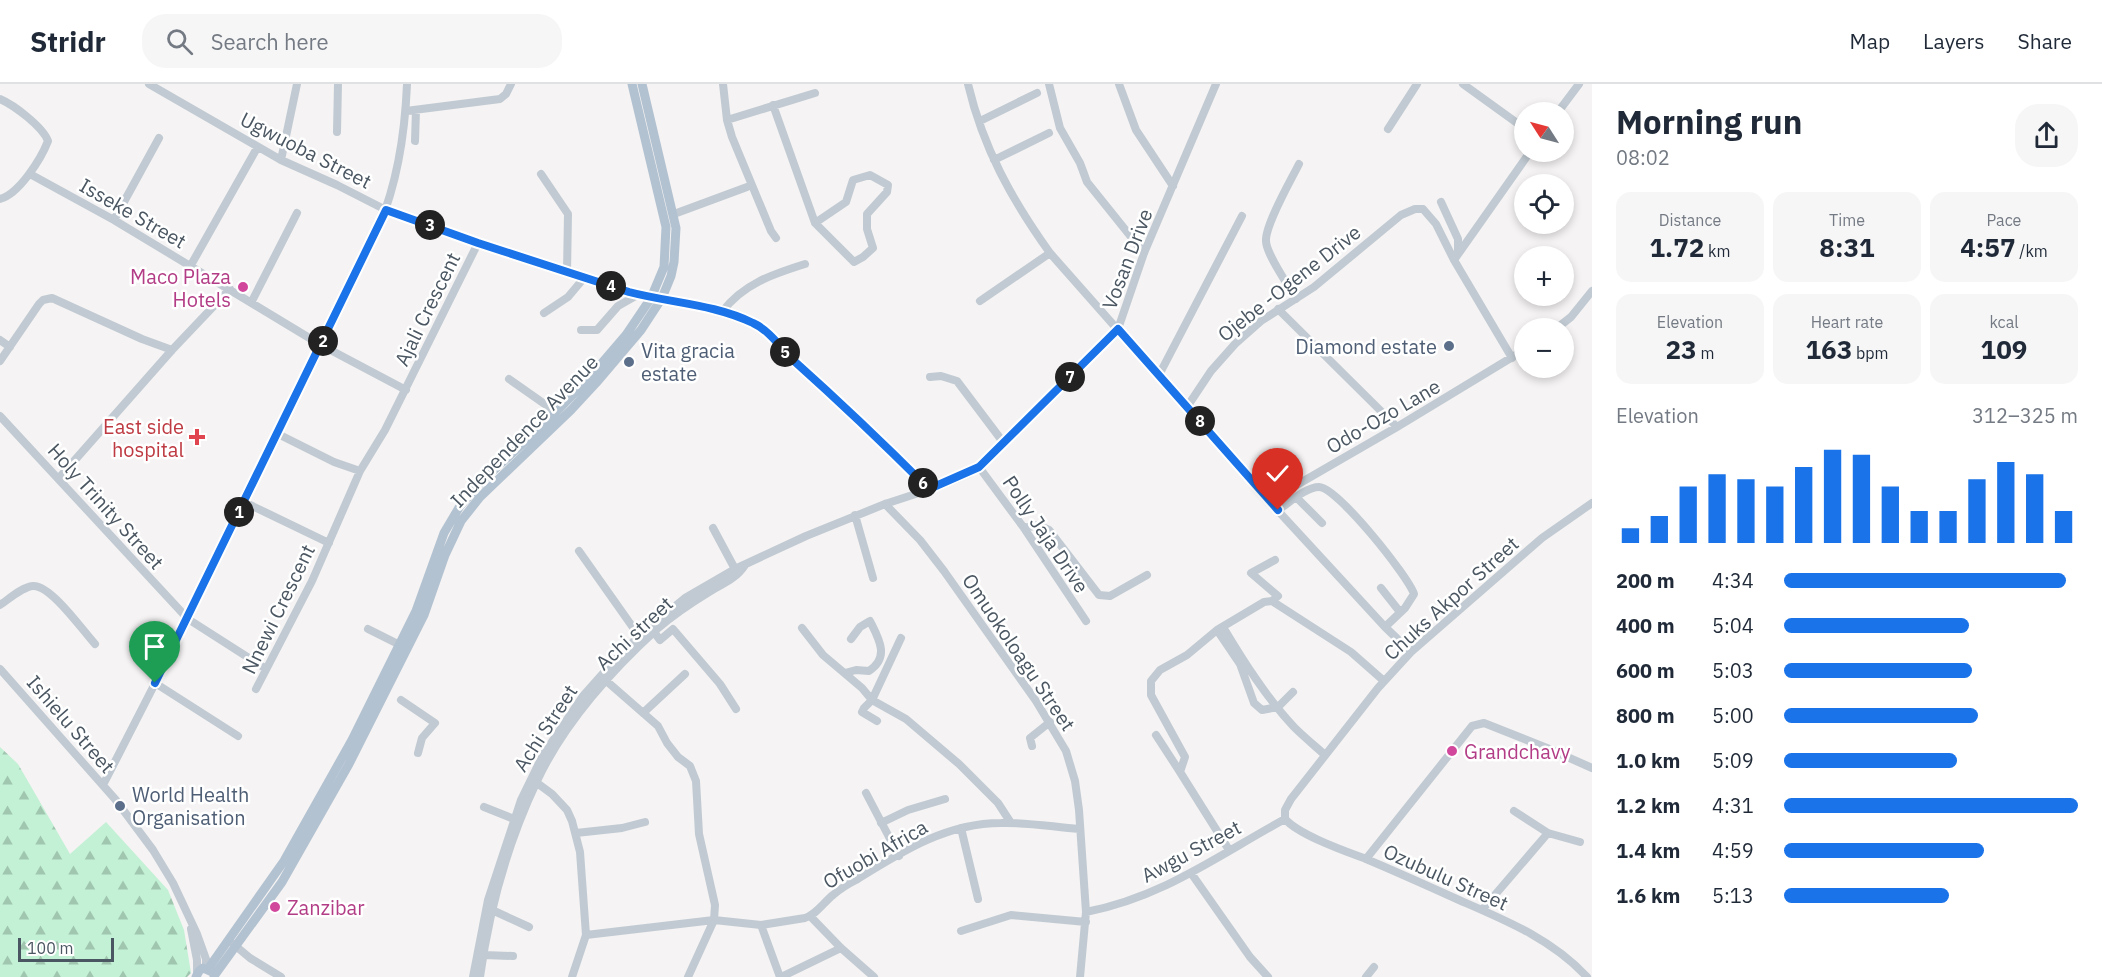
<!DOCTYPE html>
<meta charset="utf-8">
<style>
body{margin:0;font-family:"IBM Plex Sans",sans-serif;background:#f6f6f7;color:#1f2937;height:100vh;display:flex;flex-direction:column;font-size:22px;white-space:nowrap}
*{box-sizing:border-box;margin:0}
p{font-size:20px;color:#747a83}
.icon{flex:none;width:33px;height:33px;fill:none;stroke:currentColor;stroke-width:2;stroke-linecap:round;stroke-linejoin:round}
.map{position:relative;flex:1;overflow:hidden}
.drawer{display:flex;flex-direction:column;background:#fff;width:510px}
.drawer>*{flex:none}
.needle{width:39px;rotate:306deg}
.tools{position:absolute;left:1514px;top:18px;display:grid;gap:12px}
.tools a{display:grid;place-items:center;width:60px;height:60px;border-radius:50%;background:#fff;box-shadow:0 3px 9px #0003;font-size:30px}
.scale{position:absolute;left:18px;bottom:15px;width:96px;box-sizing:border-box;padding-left:6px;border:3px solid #4a5661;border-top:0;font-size:16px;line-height:21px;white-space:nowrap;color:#4a5661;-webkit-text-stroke:4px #fff;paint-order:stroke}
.pin{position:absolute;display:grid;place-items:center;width:51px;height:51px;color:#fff;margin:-62px -26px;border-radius:50% 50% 50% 0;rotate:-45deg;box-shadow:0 0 6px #0007}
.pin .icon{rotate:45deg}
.km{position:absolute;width:30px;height:30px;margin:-15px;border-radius:50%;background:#222;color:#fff;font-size:16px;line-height:30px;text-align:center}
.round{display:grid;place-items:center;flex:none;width:63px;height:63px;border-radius:24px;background:#f6f6f7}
.headline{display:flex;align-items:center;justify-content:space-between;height:102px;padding:0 24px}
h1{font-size:33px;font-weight:700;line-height:45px}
.stats{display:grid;grid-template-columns:repeat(3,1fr);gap:9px;height:102px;padding:6px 24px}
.stats div{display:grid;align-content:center;border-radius:15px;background:#f6f6f7;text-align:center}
.stats b{font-size:26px;font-weight:700}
.stats small{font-size:16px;font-weight:400}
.stats p{font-size:16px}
.chart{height:168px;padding:12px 24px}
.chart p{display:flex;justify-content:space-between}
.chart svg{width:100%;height:108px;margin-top:6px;stroke:#1a73e8;stroke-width:6}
ul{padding:0 24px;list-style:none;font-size:20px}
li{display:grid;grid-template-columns:96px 72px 1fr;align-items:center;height:45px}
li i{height:15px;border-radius:8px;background:#1a73e8}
header{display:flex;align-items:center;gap:36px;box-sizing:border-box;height:84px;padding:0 30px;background:#fff;border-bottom:2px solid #e0e1e3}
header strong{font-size:28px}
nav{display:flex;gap:33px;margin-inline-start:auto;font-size:21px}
.search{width:420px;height:54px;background:#f6f6f7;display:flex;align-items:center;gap:15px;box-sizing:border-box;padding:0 21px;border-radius:24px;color:#747a83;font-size:22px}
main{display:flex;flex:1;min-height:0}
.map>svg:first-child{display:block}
</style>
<header>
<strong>Stridr</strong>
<div class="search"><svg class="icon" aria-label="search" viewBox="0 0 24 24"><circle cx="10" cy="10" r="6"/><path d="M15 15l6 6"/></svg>Search here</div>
<nav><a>Map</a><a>Layers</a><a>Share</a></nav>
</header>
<main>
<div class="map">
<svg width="1592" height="893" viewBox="0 0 1592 893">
<defs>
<pattern id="forest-firs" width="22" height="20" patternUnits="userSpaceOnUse" patternTransform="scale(1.5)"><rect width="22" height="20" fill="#c3f1d5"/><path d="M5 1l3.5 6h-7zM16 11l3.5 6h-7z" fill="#a0c6b0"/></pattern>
</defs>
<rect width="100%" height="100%" fill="#f5f3f3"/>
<path fill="url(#forest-firs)" d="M0,663L18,680L70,770L106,738L168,806L184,846L191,889L187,893H0Z"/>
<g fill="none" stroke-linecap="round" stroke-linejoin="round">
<path stroke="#c1cad2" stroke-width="8" d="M149,0L281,76L337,101L386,126L478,159L629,208C670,219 721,218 757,241C770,249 788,271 800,282C844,323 888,363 929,405
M723,0L727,36L732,53L771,147L776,154
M968,0C983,64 1012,116 1050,169L1269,417L1385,543L1411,568
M1049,0L1060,44L1080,79L1087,98L1144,169
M1119,0L1136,46L1173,102
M1463,0L1524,44
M0,15C14,21 43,43 48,57C41,75 19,110 0,115
M773,21L815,139L854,178L863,173L873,164L867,145V130L887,108L888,101L870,91L853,96L846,118L815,139
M406,27L500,15L506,10L511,0
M1558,28L1579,0
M727,36L815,9
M980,37L1037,9
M1388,45L1417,0
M337,48L338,0
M415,57L416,26
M281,76L297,0
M994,76L1049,49
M30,90L114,136L321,261L406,306
M541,90L568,130L567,188
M1441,118L1458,155V169
M674,130L747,103
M114,136L159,54
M1454,176L1530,68
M191,181L257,64
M1296,215C1289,202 1266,170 1266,157C1265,141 1291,96 1299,80
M252,217L297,129
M980,217L1050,169
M1278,225L1397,343
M722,228C743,200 773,190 805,180
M544,229L568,213L584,194
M1557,244L1571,233L1592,207
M581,246H597L618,222L639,210
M0,256L10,263
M0,277L39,220L43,216L52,214L142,255L172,266
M1159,291L1242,132
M930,293L941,292L957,297L1003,358
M509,295L556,328
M1187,323L1211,287L1235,260L1261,237L1314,203L1401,131L1415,125H1423L1436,140L1454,176L1512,274
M0,332L188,535L266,585
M278,350L334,378L360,387L385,346L478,159
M979,383L1024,444L1086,537
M59,394L172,266L230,205
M1297,414L1322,439
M1269,417L1397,343L1524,266
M244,418L329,459
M885,420L920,456L944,487L1036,617L1066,667L1075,697L1079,726L1086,828
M1278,426C1289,419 1306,403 1319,403C1337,403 1408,492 1414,510L1405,524L1385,543
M855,431L873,494
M713,444L735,485
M1024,444L1038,441L1049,446L1099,511L1110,512L1147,491
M579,467L639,552
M1381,504L1400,528
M1272,517L1278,512L1251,489L1275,476
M0,521C9,515 22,503 33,502C51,501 83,547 95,560
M1223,543C1244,578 1266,613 1294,643C1304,653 1315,662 1325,671
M802,544L823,571L862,604L872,616L906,635L959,680L998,719L1011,739
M368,545L400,561
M1217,546L1240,580L1254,619L1262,626L1278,623L1293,608
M654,548L660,556L673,545L720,600L736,625
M0,585L115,715L153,766L173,799L197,850L206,875V884
M845,589L856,586L869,587C890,573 879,555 870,537L860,543L851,555
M603,594L658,642L667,659L678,673L690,682L696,697L699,750L715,821L714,836L688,893
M155,599L238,652
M256,605L312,497L360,387
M401,616L435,639L422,654L418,669
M643,629L685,590
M877,637L862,628L864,624L872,616L901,554
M1156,651L1180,688
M1032,662L1030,654L1050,638
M533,696L552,710L567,726L572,737L580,768L586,851L572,893
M103,701L188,535L379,142C398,97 405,48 407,0
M866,709L899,772
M484,723L514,735
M1514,727L1548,749L1580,758
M1285,735V726L1291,715L1378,604L1411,568L1542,454L1592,419
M1285,735C1299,751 1345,767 1366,775C1397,788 1428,802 1459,816C1505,836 1552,855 1587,893
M881,739L908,726L945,715
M961,744L978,815
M576,749L622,744L645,738
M1229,766L1180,688L1185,673L1151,611V597L1160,586L1187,571L1217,546L1264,518L1272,517L1351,568L1384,597
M1366,775L1472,642L1484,639L1547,664L1592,684
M1191,789L1250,873L1268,893
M492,826L529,843
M1482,826L1548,749
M811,833L841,864L874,893
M761,841L780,893
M191,845L197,876V889
M961,847L1011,831L1086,838
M586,851L714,836L761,841L805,834C816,831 824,818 833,811C840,805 848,800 856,796C901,768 946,739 1001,739C1027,738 1053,743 1079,745
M232,859L250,874L281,893
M484,871L513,872
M473,893L488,816L521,716L543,671L583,612L615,576L643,548L685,514L735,485L806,452L885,420L940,402L970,389L979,383L1003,358L1024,339L1118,245L1144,169L1216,0
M480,893C489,826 508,758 537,697C564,639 610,588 657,545C673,531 691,519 709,508C722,500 736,495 745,481
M781,893L841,864
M1080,893L1086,828C1163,813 1217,772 1285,735
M1366,893L1374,883"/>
<path stroke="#b3c2d1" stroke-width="9" d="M208,885L284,777L352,656L416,527L444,449L460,422L482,397L544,340L590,293L626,251L651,214L664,183L666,143L632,0
M214,892L282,798L349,680L424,531L445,471L461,437L480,413L571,326L596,299L641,246L662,214L671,192L674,178L676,144L642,0
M196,893L199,887L203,884L212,888"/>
</g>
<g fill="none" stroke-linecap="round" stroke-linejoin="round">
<g stroke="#fff" stroke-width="12">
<path id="route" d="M155,599L386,126L478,159L629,208C671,219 714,220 753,239C769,246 781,264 793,276C840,318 885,361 929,405L979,383L1118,245L1278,426"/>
</g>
<use href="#route" stroke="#1a73e8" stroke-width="8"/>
</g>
<g fill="#d1479c" stroke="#fff" stroke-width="2">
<circle cx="243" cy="203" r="6"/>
<circle cx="1452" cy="667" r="6"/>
<circle cx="275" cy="823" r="6"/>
</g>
<g fill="#5c6f8a" stroke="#fff" stroke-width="2">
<circle cx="1449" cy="262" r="6"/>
<circle cx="629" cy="278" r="6"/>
<circle cx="120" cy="722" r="6"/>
</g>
<path fill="#e0444e" stroke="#fff" stroke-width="2" d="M194 344h6v6h6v6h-6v6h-6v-6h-6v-6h6z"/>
<g text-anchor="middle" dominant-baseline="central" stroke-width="5" stroke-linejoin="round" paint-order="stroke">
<g font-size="20" fill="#4a5661" stroke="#fff">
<text transform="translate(306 66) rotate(27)">Ugwuoba Street</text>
<text transform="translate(133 129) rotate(30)">Isseke Street</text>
<text transform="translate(1127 175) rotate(-69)">Vosan Drive</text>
<text transform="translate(1289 199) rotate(-38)">Ojebe -Ogene Drive</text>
<text transform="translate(427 225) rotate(-64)">Ajali Crescent</text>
<text transform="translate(1383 332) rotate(-30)">Odo-Ozo Lane</text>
<text transform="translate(524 347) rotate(-46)">Independence Avenue</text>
<text transform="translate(106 422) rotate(48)">Holy Trinity Street</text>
<text transform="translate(1046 450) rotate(56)">Polly Jaja Drive</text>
<text transform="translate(1451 514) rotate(-42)">Chuks Akpor Street</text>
<text transform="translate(278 525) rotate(-64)">Nnewi Crescent</text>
<text transform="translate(634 549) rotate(-43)">Achi street</text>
<text transform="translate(1019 568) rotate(56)">Omuokoloagu Street</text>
<text transform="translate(71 640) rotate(49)">Ishielu Street</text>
<text transform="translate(545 644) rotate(-57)">Achi Street</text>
<text transform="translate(1191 767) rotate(-28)">Awgu Street</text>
<text transform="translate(875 770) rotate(-30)">Ofuobi Africa</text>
<text transform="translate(1446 793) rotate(24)">Ozubulu Street</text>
</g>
<g font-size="20" fill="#b23c85" stroke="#fff" text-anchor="start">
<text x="231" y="192" text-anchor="end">Maco Plaza<tspan x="231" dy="23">Hotels</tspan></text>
<text x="1464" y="667">Grandchavy</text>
<text x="287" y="823">Zanzibar</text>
</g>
<g font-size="20" fill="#4e5e75" stroke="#fff" text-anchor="start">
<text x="1437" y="262" text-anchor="end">Diamond estate</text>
<text x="641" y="266">Vita gracia<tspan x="641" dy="23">estate</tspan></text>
<text x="132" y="710">World Health<tspan x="132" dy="23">Organisation</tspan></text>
</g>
<g font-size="20" fill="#be3a42" stroke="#fff" text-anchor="end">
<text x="184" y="342">East side<tspan x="184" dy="23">hospital</tspan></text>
</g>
</g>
</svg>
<div class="tools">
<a><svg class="needle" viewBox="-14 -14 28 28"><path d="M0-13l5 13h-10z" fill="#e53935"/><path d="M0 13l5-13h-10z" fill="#747a83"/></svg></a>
<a><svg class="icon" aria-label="locate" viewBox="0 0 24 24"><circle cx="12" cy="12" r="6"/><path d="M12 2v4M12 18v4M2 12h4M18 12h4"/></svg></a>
<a>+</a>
<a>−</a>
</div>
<div class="scale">100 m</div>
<div class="pin" style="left:155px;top:599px;background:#1e9e55"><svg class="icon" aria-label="arrive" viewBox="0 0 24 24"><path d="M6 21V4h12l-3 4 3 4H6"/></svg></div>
<div class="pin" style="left:1278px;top:426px;background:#d93025"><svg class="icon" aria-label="check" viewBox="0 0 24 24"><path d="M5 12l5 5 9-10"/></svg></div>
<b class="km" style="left:239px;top:428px">1</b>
<b class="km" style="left:323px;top:257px">2</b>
<b class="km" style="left:430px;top:141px">3</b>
<b class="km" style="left:611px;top:202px">4</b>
<b class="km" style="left:785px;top:268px">5</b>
<b class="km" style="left:923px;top:399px">6</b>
<b class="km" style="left:1070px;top:293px">7</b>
<b class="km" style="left:1200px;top:337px">8</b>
</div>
<section class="drawer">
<div class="headline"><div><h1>Morning run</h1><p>08:02</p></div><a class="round"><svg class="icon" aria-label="share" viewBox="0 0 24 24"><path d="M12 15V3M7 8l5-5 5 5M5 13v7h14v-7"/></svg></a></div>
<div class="stats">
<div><p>Distance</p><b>1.72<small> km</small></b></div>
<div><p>Time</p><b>8:31</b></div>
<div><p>Pace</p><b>4:57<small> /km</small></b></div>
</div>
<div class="stats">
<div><p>Elevation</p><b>23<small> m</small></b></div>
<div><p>Heart rate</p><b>163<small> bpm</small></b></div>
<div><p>kcal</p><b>109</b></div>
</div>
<div class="chart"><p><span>Elevation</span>312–325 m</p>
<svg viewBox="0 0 160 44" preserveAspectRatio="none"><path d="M5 44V38M15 44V33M25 44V21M35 44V16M45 44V18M55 44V21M65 44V13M75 44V6M85 44V8M95 44V21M105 44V31M115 44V31M125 44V18M135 44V11M145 44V16M155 44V31"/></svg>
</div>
<ul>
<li><b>200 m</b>4:34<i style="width:96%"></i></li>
<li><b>400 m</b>5:04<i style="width:63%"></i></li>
<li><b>600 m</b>5:03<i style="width:64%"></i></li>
<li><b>800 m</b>5:00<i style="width:66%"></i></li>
<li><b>1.0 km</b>5:09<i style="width:59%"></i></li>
<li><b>1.2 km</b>4:31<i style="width:100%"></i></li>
<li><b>1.4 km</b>4:59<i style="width:68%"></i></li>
<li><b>1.6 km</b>5:13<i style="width:56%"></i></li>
</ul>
</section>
</main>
